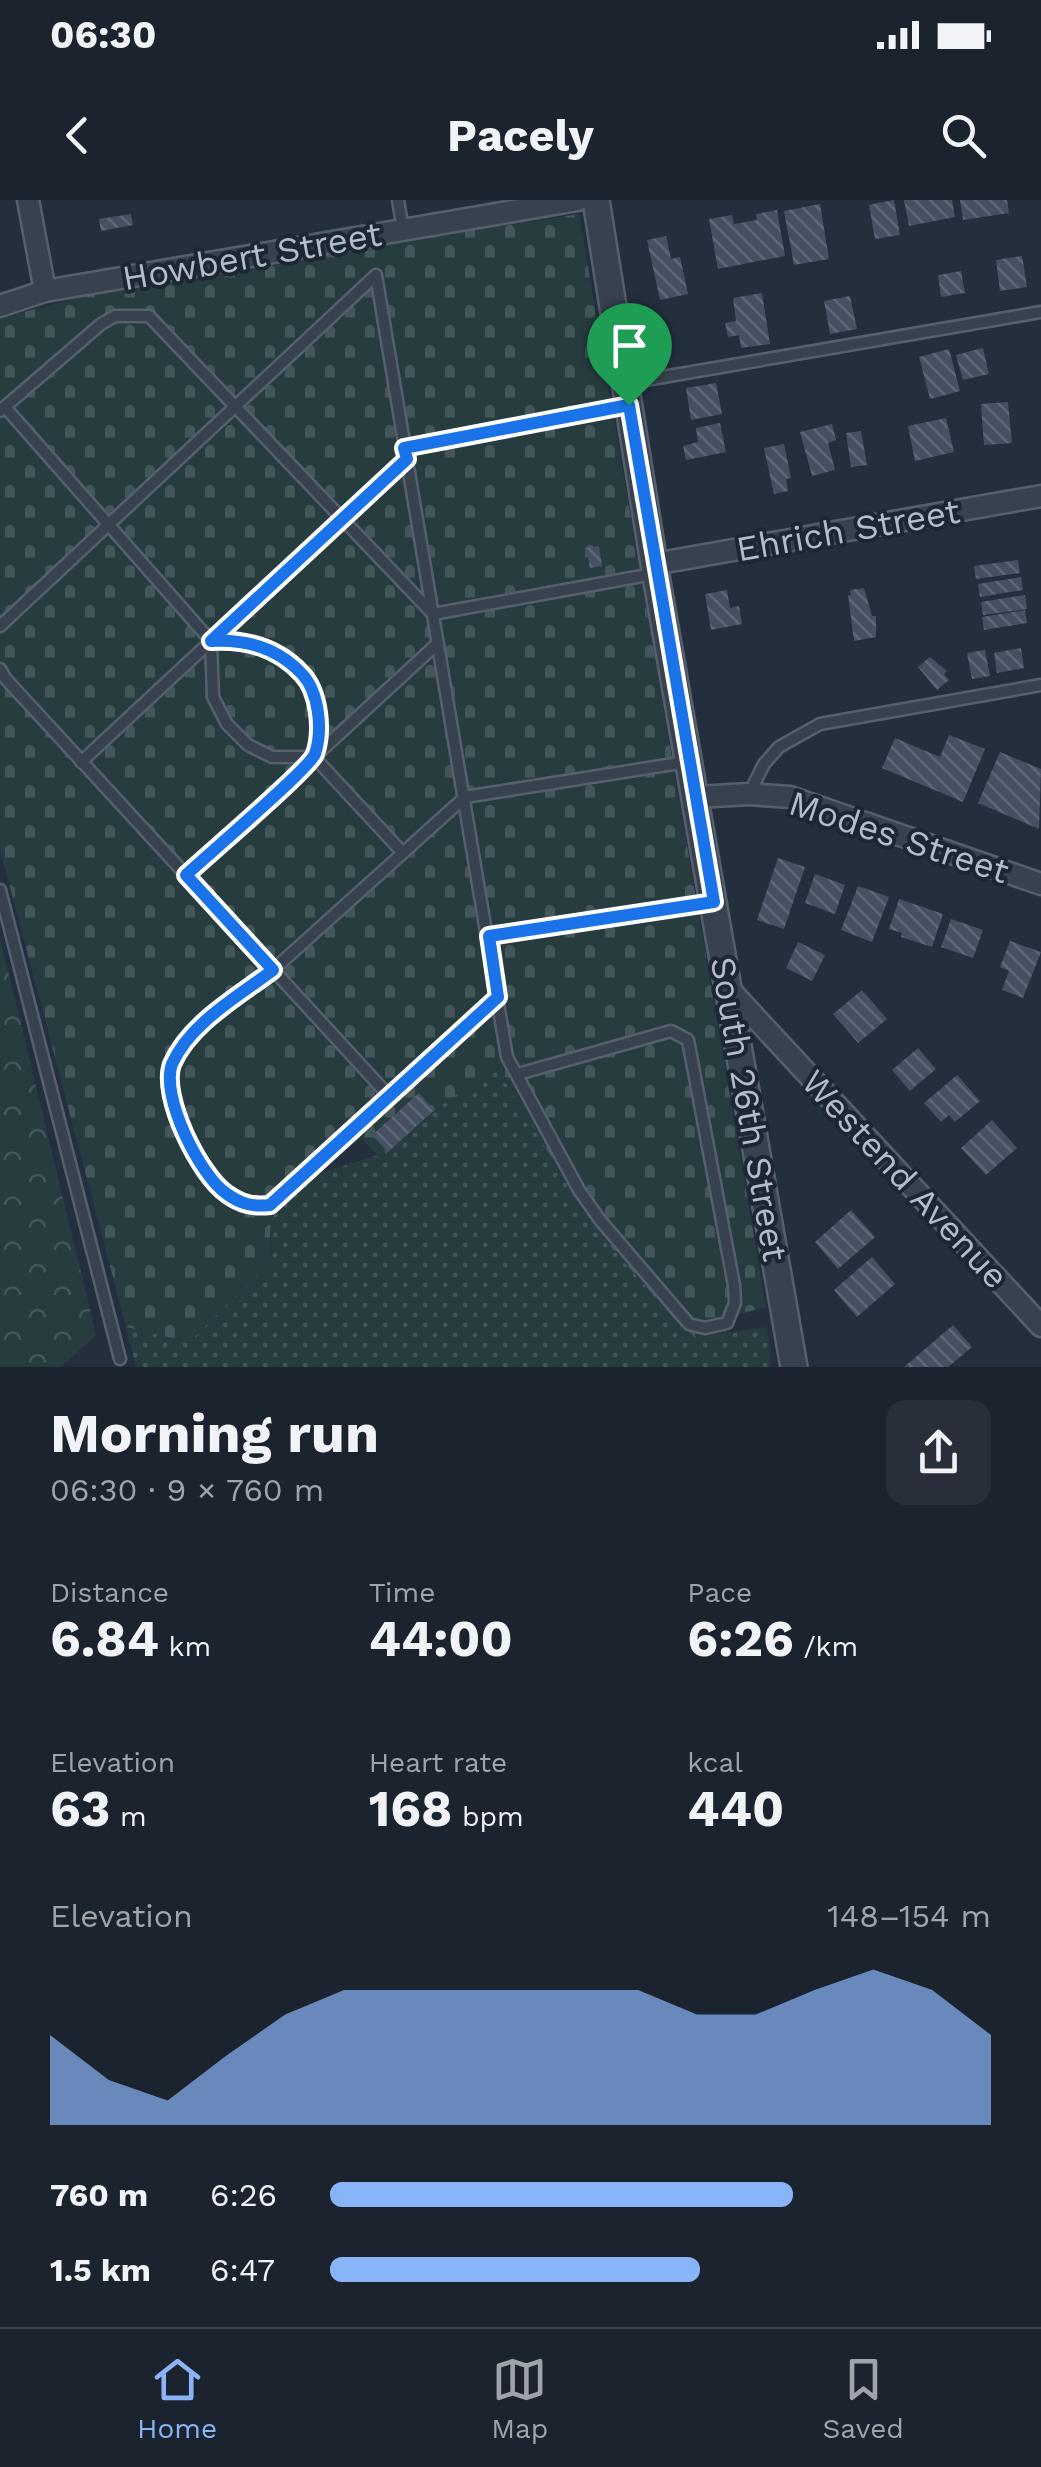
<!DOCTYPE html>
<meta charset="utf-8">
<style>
body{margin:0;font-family:"Work Sans",sans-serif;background:#282f3a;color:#f1f3f6;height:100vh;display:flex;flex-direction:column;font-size:38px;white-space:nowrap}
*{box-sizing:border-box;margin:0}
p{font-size:32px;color:#a0a4aa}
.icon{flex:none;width:55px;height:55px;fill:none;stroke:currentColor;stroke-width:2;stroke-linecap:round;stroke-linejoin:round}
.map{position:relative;height:1167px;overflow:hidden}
.details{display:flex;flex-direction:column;background:#1b232e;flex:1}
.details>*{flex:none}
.pin{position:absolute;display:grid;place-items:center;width:85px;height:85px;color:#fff;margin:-102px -42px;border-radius:50% 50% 50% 0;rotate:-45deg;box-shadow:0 0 10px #0007}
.pin .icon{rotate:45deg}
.round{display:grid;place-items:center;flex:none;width:105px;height:105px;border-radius:20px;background:#282f3a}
.head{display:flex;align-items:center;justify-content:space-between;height:170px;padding:0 50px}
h1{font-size:55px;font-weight:700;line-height:75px}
.stats{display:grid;grid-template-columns:repeat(3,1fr);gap:15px;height:170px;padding:10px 50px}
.stats div{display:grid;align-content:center}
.stats b{font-size:50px;font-weight:700}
.stats small{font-size:28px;font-weight:400}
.stats p{font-size:28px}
.chart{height:280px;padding:20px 50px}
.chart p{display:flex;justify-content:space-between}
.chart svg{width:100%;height:180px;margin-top:10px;fill:#8ab4f8;opacity:.7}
ul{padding:0 50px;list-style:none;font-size:32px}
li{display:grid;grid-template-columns:160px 120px 1fr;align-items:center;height:75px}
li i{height:25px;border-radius:12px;background:#8ab4f8}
.status{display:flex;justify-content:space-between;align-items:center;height:70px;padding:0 50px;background:#1b232e;direction:ltr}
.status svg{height:28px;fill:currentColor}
header{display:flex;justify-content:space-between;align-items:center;height:130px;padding:0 50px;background:#1b232e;font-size:45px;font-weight:700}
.tabs{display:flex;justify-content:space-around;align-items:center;height:140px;border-top:2px solid #39404a;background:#1b232e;font-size:28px;color:#a0a4aa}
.tabs a{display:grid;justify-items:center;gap:5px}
.tabs .on{color:#8ab4f8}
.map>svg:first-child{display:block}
</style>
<div class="status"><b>06:30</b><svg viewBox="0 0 49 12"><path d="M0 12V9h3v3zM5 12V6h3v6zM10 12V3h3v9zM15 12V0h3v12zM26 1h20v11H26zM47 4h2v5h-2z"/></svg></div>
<header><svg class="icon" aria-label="back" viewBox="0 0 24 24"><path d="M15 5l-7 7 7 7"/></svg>Pacely<svg class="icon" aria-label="search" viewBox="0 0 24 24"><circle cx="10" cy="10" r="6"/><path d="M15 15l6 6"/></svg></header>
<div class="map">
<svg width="1041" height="1167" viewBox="0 0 1041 1167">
<defs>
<pattern id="grass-dots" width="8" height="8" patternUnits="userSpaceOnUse" patternTransform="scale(2.5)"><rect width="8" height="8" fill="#263c3f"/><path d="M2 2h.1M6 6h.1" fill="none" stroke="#435659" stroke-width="1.8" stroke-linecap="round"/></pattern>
<pattern id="cemetery-stones" width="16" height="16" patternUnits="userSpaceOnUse" patternTransform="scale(2.5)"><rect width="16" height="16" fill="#263c3f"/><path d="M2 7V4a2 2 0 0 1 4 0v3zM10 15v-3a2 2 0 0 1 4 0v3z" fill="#435659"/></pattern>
<pattern id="park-crowns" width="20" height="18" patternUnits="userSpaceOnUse" patternTransform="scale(2.5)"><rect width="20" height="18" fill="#263c3f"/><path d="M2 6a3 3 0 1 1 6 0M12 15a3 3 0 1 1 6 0" fill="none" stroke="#435659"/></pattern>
<pattern id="building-back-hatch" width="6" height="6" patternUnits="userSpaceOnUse" patternTransform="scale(2.5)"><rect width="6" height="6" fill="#455162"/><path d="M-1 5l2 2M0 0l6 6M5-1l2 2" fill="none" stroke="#5d6877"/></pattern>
</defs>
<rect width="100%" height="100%" fill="#242f3e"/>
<path fill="url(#grass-dots)" d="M496,866L594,1028L697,1137L767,1127L771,1167H136L126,1127L189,1142L272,1061L270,1025L276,1009L314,975L388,952L434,910Z"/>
<path fill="url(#cemetery-stones)" d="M579,14L766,1107L740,1114L723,1135L711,1138L696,1137L680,1125L594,1028L496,866L435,910L381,958L361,938C338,956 281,994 272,1020C268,1033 271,1048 272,1061L189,1142L126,1127L0,649V119C186,63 388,44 579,14Z"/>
<path fill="url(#park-crowns)" d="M0,737L96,1135L61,1167H0Z"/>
<path fill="url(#building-back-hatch)" d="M894,0L900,35L875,39L869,5Z
M904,0H952L955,17L909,26Z
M960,0H1007L1009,13L963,20Z
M820,4L829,59L794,65L784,11Z
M777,10L785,56L718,69L709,19L732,15L734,24L757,20L756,14Z
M131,14L133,25L101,31L99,19Z
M666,36L671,59L680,57L688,94L660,100L647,40Z
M1022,56L1027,87L1000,91L996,60Z
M961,71L965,93L941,97L938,75Z
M762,93L770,144L741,148L739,135L728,137L725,123L736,121L733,98Z
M850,96L857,129L830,134L824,101Z
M983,148L989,174L963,180L956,155Z
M949,149L960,191L930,199L919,157Z
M716,183L722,214L691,220L686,188Z
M1008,202L1012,243L984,245L981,204Z
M946,218L954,252L915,261L908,226Z
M720,223L726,252L686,260L683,246L698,242L696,228Z
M832,224L836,240L828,243L835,270L812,276L800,232Z
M861,231L867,265L851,267L846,233Z
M784,244L791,278L786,279L788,291L774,294L764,248Z
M599,346L602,366L590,368L586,348Z
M1018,360L1020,373L976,379L974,366Z
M1021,377L1023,390L980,397L978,384Z
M864,388L872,416H876V437L854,441L848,395H851L850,390Z
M727,390L730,408L739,406L742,424L711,430L705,394Z
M1025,395L1027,409L983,415L981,402Z
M1025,410L1027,423L984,430L982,417Z
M1021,448L1024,468L997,473L994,453Z
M985,450L990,476L972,479L967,453Z
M930,457L947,471L944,474L949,480L937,490L918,467Z
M949,535L985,549L963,602L882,568L895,538L940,557Z
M1000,552L1041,569L1039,629L978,603Z
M778,658L805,667L784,729L757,720Z
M815,674L845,685L835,714L805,703Z
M858,686L889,697L872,742L841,730Z
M899,699L943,714L932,747L901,737L902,733L889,729Z
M951,719L983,730L973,758L941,747Z
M1010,741L1041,752L1023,798L1002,790L1009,771L1000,767Z
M798,742L825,755L812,781L786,768Z
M862,790L887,819L858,843L833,814Z
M918,848L936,869L910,891L892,870Z
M957,875L980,901L955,922L949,915L941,922L924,903Z
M419,893L434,910L388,952L372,935Z
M992,920L1017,948L986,975L961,948Z
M851,1010L875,1037L838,1069L815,1042Z
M872,1057L895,1084L857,1117L834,1090Z
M953,1125L972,1147L948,1167H904Z"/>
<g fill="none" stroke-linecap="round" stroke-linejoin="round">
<g stroke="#565f6c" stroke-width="15">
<path id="service" d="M398,0L403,30
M376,75L507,857L579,990L600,1020L689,1124L705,1128L727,1123L735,1103L734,1085L688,840L671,831L518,874
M628,183L1041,112
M5,207L211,441L213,497L227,524L248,545L272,557H314
M0,211L101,124L115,116H149L433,414L653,374
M404,248L629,205
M0,426L376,75
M211,441C292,437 326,480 314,557L402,652
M0,469L5,478L390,897
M81,562L407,259
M749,594L764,564L779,547L820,524L1041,485
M186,675L438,443
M0,690L120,1159
M489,736L711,702
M499,797L270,1005L254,1007L224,993L211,979L175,912L170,888L171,867L182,847L200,827L273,770L465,597L686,562"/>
</g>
<g stroke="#565f6c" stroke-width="25">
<path id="minor" d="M28,0L45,91
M0,106L45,91L578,0
M654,364L1041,296
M696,597L749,594L790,597L1041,684
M727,787L1041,1126"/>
</g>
<g stroke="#565f6c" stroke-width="30">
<path id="tertiary" d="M596,0L654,364L794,1167"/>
</g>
<use href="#service" stroke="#38414e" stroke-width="10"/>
<use href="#minor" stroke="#38414e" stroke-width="20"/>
<use href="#tertiary" stroke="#38414e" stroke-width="25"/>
</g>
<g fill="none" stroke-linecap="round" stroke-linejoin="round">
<g stroke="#fff" stroke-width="20">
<path id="route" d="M629,205L714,702L489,736L498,797L270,1005C253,1007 241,1004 227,994C200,976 160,896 172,864C190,823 239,796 273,770L186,675C205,657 309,569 315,554C323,530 319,492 302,474C277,447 246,439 211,441L407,259L404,248Z"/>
</g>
<use href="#route" stroke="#1a73e8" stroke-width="12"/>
</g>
<g text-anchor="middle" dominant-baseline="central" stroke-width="8" stroke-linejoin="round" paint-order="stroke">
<g font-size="35" fill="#b4bcc9" stroke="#1d2633">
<text transform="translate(252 56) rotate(-10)">Howbert Street</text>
<text transform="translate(848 330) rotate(-10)">Ehrich Street</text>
<text transform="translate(899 637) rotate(18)">Modes Street</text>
<text transform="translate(749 909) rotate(80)">South 26th Street</text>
<text transform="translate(905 979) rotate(47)">Westend Avenue</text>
</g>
</g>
</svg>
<div class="pin" style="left:629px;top:205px;background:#1e9e55"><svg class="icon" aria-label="arrive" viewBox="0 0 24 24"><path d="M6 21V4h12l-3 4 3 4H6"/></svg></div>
</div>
<section class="details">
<div class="head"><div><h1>Morning run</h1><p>06:30 · 9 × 760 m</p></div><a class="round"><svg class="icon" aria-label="share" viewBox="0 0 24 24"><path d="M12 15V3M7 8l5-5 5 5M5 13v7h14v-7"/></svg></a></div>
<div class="stats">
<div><p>Distance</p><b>6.84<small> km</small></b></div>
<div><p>Time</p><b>44:00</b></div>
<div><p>Pace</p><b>6:26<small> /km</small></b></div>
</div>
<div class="stats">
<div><p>Elevation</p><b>63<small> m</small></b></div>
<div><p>Heart rate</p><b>168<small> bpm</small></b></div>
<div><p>kcal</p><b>440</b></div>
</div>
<div class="chart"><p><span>Elevation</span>148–154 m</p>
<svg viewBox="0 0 160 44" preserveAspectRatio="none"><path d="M0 44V22L10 33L20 38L30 27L40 17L50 11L60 11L70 11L80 11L90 11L100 11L110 17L120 17L130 11L140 6L150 11L160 22V44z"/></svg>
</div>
<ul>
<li><b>760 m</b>6:26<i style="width:70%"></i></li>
<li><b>1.5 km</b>6:47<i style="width:56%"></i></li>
</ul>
</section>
<nav class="tabs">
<a class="on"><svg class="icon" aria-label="home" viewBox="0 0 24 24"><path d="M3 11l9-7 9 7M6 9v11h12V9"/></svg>Home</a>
<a><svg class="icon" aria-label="map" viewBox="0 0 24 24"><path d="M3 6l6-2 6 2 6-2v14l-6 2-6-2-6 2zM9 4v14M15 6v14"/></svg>Map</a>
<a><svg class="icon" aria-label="saved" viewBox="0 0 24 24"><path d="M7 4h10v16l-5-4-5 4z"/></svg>Saved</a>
</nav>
